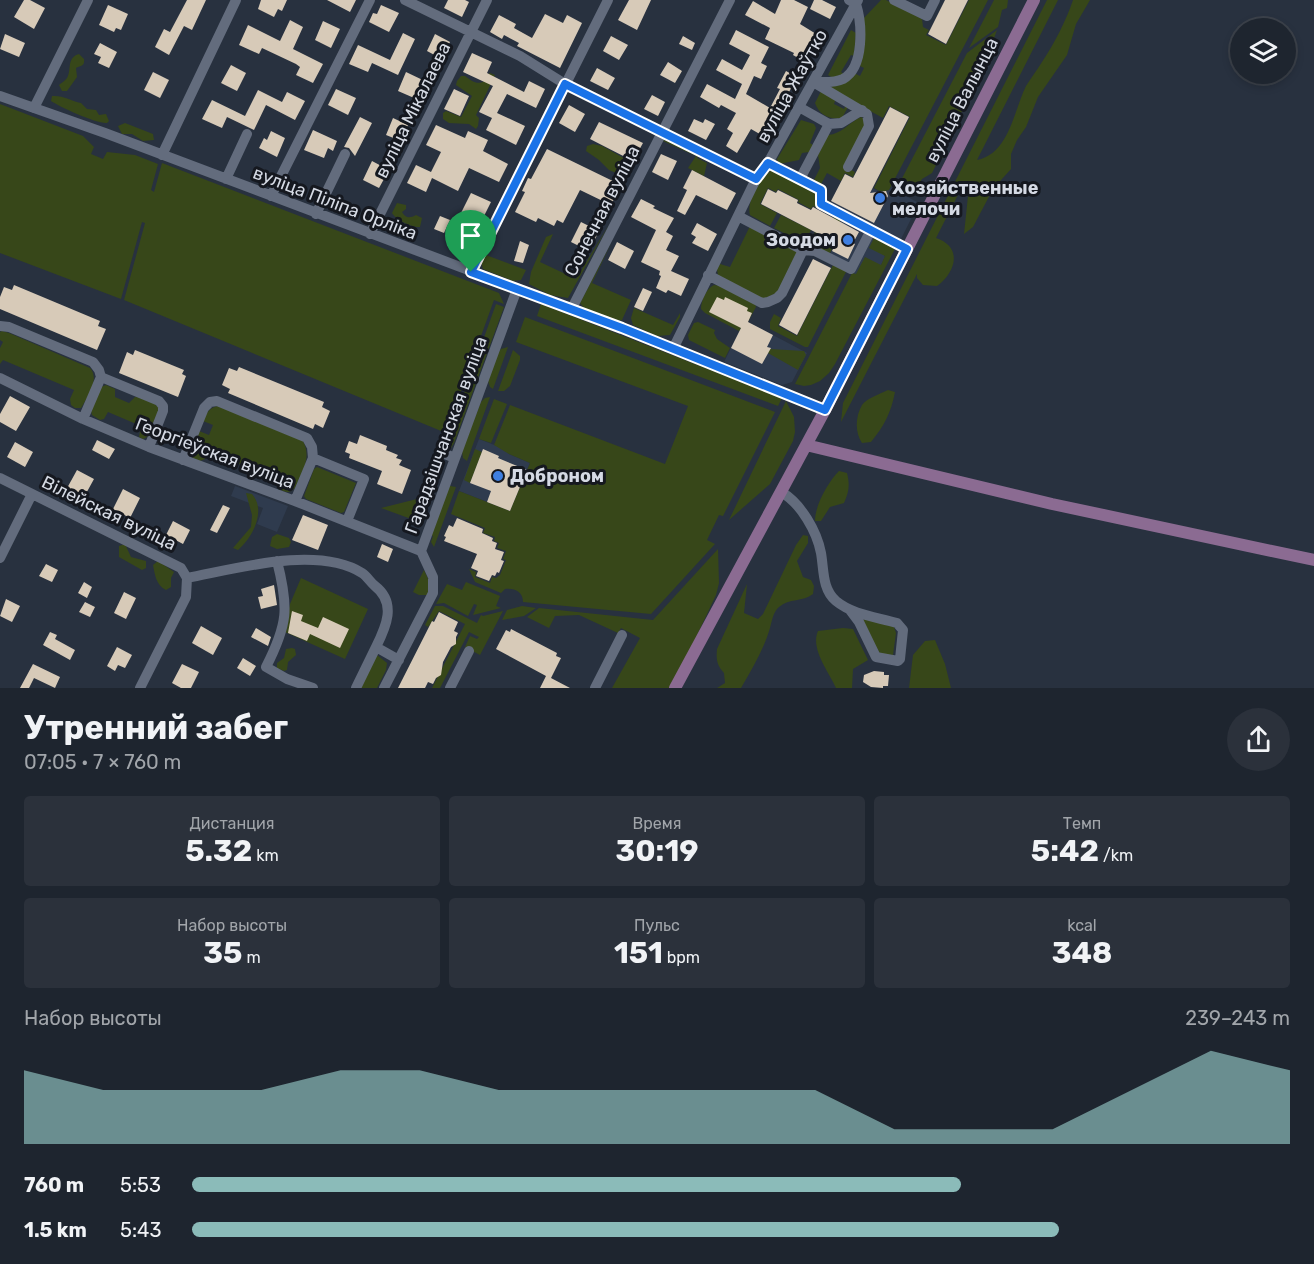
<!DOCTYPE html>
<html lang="ru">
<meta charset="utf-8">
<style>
body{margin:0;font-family:Rubik,sans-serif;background:#2b313b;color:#f1f3f6;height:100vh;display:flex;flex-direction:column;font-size:22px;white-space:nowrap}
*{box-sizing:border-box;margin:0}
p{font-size:20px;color:#a1a5aa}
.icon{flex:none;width:33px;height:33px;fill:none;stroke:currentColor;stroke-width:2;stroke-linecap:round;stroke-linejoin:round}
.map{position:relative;height:688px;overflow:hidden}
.sheet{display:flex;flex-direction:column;background:#1e252f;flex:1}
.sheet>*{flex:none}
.fabs{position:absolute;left:1230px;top:18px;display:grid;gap:12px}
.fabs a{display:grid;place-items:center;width:66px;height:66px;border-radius:50%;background:#1e252f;box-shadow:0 3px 9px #0003,0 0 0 2px #3c424b;font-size:30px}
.pin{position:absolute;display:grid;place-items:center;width:51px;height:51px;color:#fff;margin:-62px -26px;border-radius:50% 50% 50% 0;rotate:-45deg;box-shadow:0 0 6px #0007}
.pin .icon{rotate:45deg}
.round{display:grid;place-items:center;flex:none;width:63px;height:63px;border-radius:32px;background:#2b313b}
.overview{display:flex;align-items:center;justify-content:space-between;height:102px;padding:0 24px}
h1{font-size:33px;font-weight:700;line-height:45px}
.figures{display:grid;grid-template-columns:repeat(3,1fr);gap:9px;height:102px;padding:6px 24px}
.figures div{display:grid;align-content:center;border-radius:6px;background:#2b313b;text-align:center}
.figures b{font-size:30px;font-weight:700}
.figures small{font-size:16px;font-weight:400}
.figures p{font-size:16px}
.chart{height:168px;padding:12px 24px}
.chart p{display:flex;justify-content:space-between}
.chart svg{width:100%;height:108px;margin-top:6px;fill:#8bbbb9;opacity:.7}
ul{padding:0 24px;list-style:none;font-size:20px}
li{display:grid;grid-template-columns:96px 72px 1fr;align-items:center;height:45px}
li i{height:15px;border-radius:8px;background:#8bbbb9}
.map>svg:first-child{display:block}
</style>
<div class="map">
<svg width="1314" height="688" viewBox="0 0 1314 688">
<rect width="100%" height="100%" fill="#28313f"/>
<path fill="#2f3b4e" d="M845,174L880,192L889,190L891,188L919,203L900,241L830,205Z
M842,218L875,236L885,257L881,265L856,275L832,262L830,254L836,243L831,240Z
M748,322L807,353L792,382L782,385L724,362L741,328Z
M479,439L502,448L509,454L530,463L510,511L459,491Z
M235,486L288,506L277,532L257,524L263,508L231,496Z"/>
<path fill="#374719" d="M881,0H886L922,19L923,27L929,30L926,35L946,45L969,0H988L889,190L881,192L874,188L910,117L889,106L883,118L832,90L831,87L854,73L860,76L864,68L858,65L863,19Z
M994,0H1008L1007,8L1002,10L998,27L969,48Z
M1047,0H1058L977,160C1009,154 1014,110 1026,86C1031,78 1037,70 1042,62C1054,44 1066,21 1073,0H1090L1076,24L1067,55L1038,97L1026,127L1017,140L1011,154V169L993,189L973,227L964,234L968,196L963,185L936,238C963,247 956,272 937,286L923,285L917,278V274L841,422L843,403Z
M851,30L856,33L854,56L851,55L841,72L844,74L833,78L828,75Z
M997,30L989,52L963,101L964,107L946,143V155L937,163L932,173L922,179L912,196L897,188L967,53Z
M79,54L84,59C85,67 80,65 76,68L77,77L67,91H62L59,85C61,83 65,81 67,78C72,70 66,58 79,54Z
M490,73L495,75L476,115L479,118L478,126L476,129L469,124L449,123L443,119V113L446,111L461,117L472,96L456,85L457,81L461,76H465C473,82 477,85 485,81L487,75Z
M821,91L836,98L834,104L844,109L847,103L848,107L842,118C830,120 819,115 815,103Z
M52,96C63,95 71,101 81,103L87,109L96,110L99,115L106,114L109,121L107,123C97,124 60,107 51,101Z
M0,104L83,136L94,147L91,154L103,159L107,152L135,155L158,164L151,190L154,192L162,163L499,293L504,304L494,300L446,433L124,300L145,223L142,222L121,299L0,253Z
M861,117L866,120V126L846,167L855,172L853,177L845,173L841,181L827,173L820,186L813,182L820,168L818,155L828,135C842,134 848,123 861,117Z
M801,120L814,124L816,128L810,143L813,145L809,152L802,153L799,160L779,164L777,159Z
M125,123L153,134L154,140L143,141L132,134H122L118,126Z
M664,140L699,154L697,158L707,163L704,176L688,168L696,156L663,141Z
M593,144L602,146L631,162V167L616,173L609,170L599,160L586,151L587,146Z
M772,170L817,192L842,218L839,223L833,220L834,217L813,206L811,209L798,202L799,200L778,189L776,192L768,188L760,204L777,213L770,226L750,215C746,202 760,177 772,170Z
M397,203L406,205V209L402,212C406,219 410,218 416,215L422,218L420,227C413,228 396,220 392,213Z
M781,215L811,230L804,243L774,228Z
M610,223L568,298L550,295L529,284L531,272L546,237L553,234L540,262L576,279Z
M750,226L799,252L780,291L762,300L718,275L717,269L720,264L730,267Z
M450,231L471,239L474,243L473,247C464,248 453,244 446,238V234Z
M815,232L835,243L829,255L807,246Z
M875,236L896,247L835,364L829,373L820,381L811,385L804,386L795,384L852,273L856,274L865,257L881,265L885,256L869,248Z
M493,240L486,255L526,270L521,280L513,281L483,269C479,259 485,246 493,240Z
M612,242L592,283L631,300L622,320L618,321L584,308L580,303Z
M834,263L847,270L808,347H805L770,329V322L774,314L781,318L778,326L797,336Z
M714,285L722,286L755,304L756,307L744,329L741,328L739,331L705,313L701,309C701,300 707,288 714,285Z
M496,304L504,307L454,443L451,448L444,449Z
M541,304L782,398L778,406L537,316Z
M634,308L673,325L680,313V317L670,335L657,336L633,325L631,318Z
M525,317L775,412L723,516L719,515L707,540L715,544L651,614L523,602C523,592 515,588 505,589L501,593L475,582L469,569L476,572L475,577L490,583L492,577L496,578L500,575L506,560L503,559L506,551L497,548L499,543L494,541L495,537L483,533L485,528L451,514L459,491L510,511L530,463L509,454L494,445L510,405L665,464L688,406L516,342Z
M698,322L715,330L714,333L717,339L730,348L725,358L689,340L688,335L694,323Z
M2,331L9,333L90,368C100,379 88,397 81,408H75L71,405L70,399L74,390L3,360L0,364V348L3,342L0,340V332Z
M508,347L493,389L490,387L488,381L498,353L501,349Z
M770,349L804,351L806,355L798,370L768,353Z
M513,350L520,356V360L510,386L504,391H498Z
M106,385L115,389V397L129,403L135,397C143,397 154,402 159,408L158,412L147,437L143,439L139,437L141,426L108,412L104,419L100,420L92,415L91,411L101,387Z
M888,390L895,392C891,413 884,426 871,442L862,443C855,433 855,417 862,405C867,398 880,394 888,390Z
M490,397L467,461L463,458L462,451L481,402L485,398Z
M494,399L507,404L491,443L479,439Z
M786,401L794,417L795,432L793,441L770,484L729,520Z
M218,406L303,441C312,458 302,472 295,488C289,494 286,492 278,489L280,478L208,453L205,459L200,461L193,458L191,454L199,431L209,435L213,425L203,421C207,412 209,408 218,406Z
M475,449L482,452L470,483L464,480Z
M317,467L356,483L344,512L341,513L306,499L304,496L314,469Z
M839,471L847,473C850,485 849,492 844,503L830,507L821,521H815C815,505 828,482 839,471Z
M450,486L456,487L434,547L431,542L433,536L431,535L448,489Z
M246,493L252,494C267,511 252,538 238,550L233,548L251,527L252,515Z
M421,498L414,520L381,508Z
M277,534L289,538L291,542L289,547L277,549L270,546L272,537Z
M803,535L808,536V543L797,561L803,577L811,580L814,586L813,594C803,602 789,598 779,607C773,612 772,621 770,628C764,649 752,669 741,688H717L725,683L724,673C717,665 716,660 717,649L747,584L744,613L758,619L763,614L796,545Z
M125,544L131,557L146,561V568L142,570L119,557V546Z
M718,549L719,583L716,595L672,688H612L640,638L621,628L618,633L579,615L555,616L549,628L527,617L539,608L653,620Z
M158,561L174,572L171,578V587L166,590C156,585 155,575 153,565Z
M424,570L430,583L428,595H419L413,592Z
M301,578L368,609L345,659L285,632L290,604Z
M466,582L500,596L496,606L501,608L473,615L477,605L474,604L468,616L444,603L436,604L447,584L462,590Z
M435,606H443L477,623L481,615L483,616L503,611L480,655L465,647L470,636L477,639L479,637L469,632L440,688H432L465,624L439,611L428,627L425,625Z
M522,606L536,608L524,616L502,620L507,610Z
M864,618L894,627L896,633L893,655L880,654L863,622Z
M843,628L853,629L868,660L853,669L852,688H836C829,672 810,649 818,631Z
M935,640L945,664L951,688H909L913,655L925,641Z
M292,648L295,649L296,655L288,662L287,670L284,671L277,668V663L284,658L286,649Z
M377,655L387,663L386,670L377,688H356Z"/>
<path fill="#d7cab8" d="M24,0H30L45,8L34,29L14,17Z
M187,0H206L192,30L184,26L169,55L155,47L164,29L170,32Z
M261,0H287L282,11L278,9L274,17L258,9Z
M327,0H356L350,12Z
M448,0H465L469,2L462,17L444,8Z
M629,0H651L637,30L618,20Z
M781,0H794L808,7L800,24L821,37L805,62L793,55L794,53L765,39L770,28L745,15L753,1L775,14Z
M814,0H822L836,7L830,19L810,9Z
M945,0H968L946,44L928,34Z
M108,5L128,14L121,30L116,28L114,32L99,25Z
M381,5L399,13L389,32L369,22L373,13L377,14Z
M545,14L563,23L567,15L582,23L560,68L517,46L519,43L504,35L502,39L490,32L499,15L516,24L514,28L532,38Z
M290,20L303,27L293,49L323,64L313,83L296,75L300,67L296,64L262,48L259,54L239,45L248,25L280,41Z
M323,21L340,29L331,48L315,40Z
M736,30L769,47L761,63L767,66L761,79L754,76L746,94L770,108L780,89L777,88L786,71L797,77L765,137L751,129L737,153L726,146L733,133L727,129L736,113L721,105L719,108L700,97L707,84L735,99L742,84L716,70L722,59L742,70L750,55L729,44Z
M403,33L415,39L398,75L372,63L368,72L349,64L358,45L390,60Z
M5,34L25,43L19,57L0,49Z
M435,34L450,42L442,59L427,51Z
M611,36L628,45L619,60L603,51Z
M683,36L695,43L692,50L679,44Z
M100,43L117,52L109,68L98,63L101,57L94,54Z
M472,53L492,62L487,73L524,92L529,81L545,89L536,108L507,94L497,113L525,126L516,145L486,130L492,118L479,112L493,86L463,72Z
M668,62L682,71L675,83L660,75Z
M231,65L246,73L237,91L221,83Z
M597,68L615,78L608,90L590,81Z
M153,72L169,80L160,98L144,90Z
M406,72L429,83L421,101L398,91Z
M336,89L356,98L348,115L328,105Z
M454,89L469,96L460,116L444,109Z
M258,90L282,102L287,92L305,101L295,120L266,105L254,130L227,117L222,128L202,119L212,100L245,116Z
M652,95L665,102L658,116L644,109Z
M569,105L585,114L575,132L559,123Z
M890,107L909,117L870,193L886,191L888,196L874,223L831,201L845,174L853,178Z
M360,117L372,123L355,156L349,148L344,147Z
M393,118L408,125L401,141L386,135Z
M694,119L703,123L705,119L715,124L706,140L688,131Z
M599,122L643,143L633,161L590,139Z
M436,125L465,138L468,131L488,140L483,151L508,164L499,182L469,168L458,191L432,178L426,192L407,183L416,165L431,172L441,152L426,145Z
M313,130L337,141L333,151L328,148L324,158L304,150Z
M271,131L285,138L277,157L259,148L264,138L267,140Z
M547,149L621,185L611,205L580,190L563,223L557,220L554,226L538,218L536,222L515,212L525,192L522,191L528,178L531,179Z
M661,154L677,161L668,180L652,172Z
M372,161L389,170L379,188L363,180Z
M692,170L736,193L727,210L696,195L685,215L677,211L687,190L683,188Z
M768,189L776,193L778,190L798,200L797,203L811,210L813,207L859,232L853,243L855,244L848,259L832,251L836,243L761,204Z
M471,193L491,202L481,222L461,213Z
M641,199L655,206L653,208L674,218L666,232L673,236L666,250L679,256L671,271L689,279L681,296L668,290L666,293L656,288L661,276L659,275L660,271L641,262L656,230L631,217Z
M440,216L450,220L444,233L434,229Z
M581,222L599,231L589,251L571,242Z
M697,223L717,234L708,251L692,243L696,237L691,234Z
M520,241L529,245L523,263L514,261Z
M617,242L634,251L625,269L608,260Z
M813,259L831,268L797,335L779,325Z
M14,285L100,321L98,326L106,329L97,350L0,309V297L4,287L12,290Z
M643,288L652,292L643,311L634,307Z
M717,297L724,300L725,297L748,308L747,311L752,313L748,322L773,335L767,347L771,348L762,364L731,348L741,328L709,312Z
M135,350L184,370L182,374L186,376L178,397L119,373L127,352L133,355Z
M239,367L324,402L322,407L330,411L323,428L315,424L313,429L228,393L230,389L222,385L229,368L237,371Z
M10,396L30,407L16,431L0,422V414Z
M360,435L387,446L386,450L398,455L396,458L402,460L399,465L411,470L402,494L377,484L382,471L349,458L350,454L345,452L349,441L357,444Z
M97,440L115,449L109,459L92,450Z
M15,442L33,452L25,467L7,457Z
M483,449L499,456L498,458L527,470L510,511L487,502L491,491L470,483Z
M77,470L94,479L83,499L66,490Z
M123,489L140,498L130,518L113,509Z
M223,505L230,508L217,533L210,530Z
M303,515L328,525L318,550L292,540Z
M457,518L483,529L482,533L493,538L492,541L497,543L495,549L504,552L501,560L504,561L499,573L497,572L495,576L492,575L489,581L476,576L478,571L471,568L477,554L444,541L446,537L444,536L449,525L453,527Z
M173,521L190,530L183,544L166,535Z
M382,544L393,549L388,562L377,557Z
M46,564L58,570L52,582L39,576Z
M84,582L92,587L87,598L78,593Z
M274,585L277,605L261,609L258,597L263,596L261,589Z
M124,592L136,598L126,619L114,613Z
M6,599L20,606L12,622L0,616Z
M85,602L95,607L90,617L79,612Z
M292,611L303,615L301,621L318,628L323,617L349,629L340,648L310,634L307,641L288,633Z
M439,612L458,622L454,631L458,633L456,637V644L451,647L443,662L441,675L436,678L433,684L428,682L425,688H398L432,621L434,622Z
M201,626L222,638L213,655L192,643Z
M256,628L271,637L268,646L251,637Z
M511,629L557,653L556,656L561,658L551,678L570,688H540L546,676L496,649L506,630L510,632Z
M50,632L57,635L55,639L75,650L70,660L43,645Z
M117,647L132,655L125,668L118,665L115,671L107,666Z
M243,658L256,666L250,676L237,668Z
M33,664L60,677L55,688L34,678L29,688H20Z
M182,664L199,672L191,688H181L172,683Z
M874,671L884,672V675H889L888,686H883V688L871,687L863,682L864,675Z"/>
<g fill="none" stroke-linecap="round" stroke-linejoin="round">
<path stroke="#636c7d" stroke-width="10" d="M405,0L520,56L565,84L756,179
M894,0L927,16L935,0
M813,82L867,114L869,126L848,167
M816,82C824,82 835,83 843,79C865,67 862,23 856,4L849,0
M0,96L105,133L622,328L825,410
M799,107L829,124L800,179
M34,108L88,0
M829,124L841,123L862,110
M162,155L236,0
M768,163L821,191V204L871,230
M226,179L247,134
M271,196L370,0
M316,214L345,154
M370,234L487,0
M803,250L815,251L851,269L871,230L907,249
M471,272L608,0
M708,275L762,303L768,302L777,298L782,293L803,250L738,216
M571,310L730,0
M0,326L9,327L93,362L99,370L101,377
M673,349L756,179L768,163L858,0
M0,378L83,419L149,447L295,501L421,551
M83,419L101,377L159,401L163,406V411L149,447
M440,452L455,458
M183,460L204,408L210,402L217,401L307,438L312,447L313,458
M0,478L181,568L187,578L186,597L140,688
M781,492C801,503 817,532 821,553C824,570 822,589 836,601C853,615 877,617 897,623L903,630L900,659L898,661L876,657L859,622L850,610
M295,501L313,458L364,479L347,521
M0,558L32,494
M277,561C289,608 288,624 266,667L287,679L313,688
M187,578C235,569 317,545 362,573C367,576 370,582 375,586C397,603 386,627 376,647L399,660
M356,688L376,647
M384,688L433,593V577L421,551L517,289
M450,688L469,651
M595,688L622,635"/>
<path stroke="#8b6b92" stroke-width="12" d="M806,445L1052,504L1314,560
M675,688L825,410L1034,0"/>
</g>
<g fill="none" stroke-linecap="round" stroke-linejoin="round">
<g stroke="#fff" stroke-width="12">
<path id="route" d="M565,84L756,179L768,163L821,190V204L907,249L825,410L622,328L471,272Z"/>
</g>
<use href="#route" stroke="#1a73e8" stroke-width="8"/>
</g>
<g fill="#3f7fe0" stroke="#15181f" stroke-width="2">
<circle cx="880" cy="198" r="6"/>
<circle cx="848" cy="240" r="6"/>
<circle cx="498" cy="476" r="6"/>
</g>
<g text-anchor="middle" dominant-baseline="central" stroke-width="6" stroke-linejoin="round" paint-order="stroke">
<g font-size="18" fill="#d5dae4" stroke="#15181f">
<text transform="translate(792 86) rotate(-61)">вуліца Жаўтко</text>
<text transform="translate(962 100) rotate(-63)">вуліца Валынца</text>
<text transform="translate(413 110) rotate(-64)">вуліца Мікалаева</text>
<text transform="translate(335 203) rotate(21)">вуліца Піліпа Орліка</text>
<text transform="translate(602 211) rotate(-63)">Сонечная вуліца</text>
<text transform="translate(446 435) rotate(-70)">Гарадзішчанская вуліца</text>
<text transform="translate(215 453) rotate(21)">Георгіеўская вуліца</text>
<text transform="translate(109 513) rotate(26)">Вілейская вуліца</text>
</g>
<g font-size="18" font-weight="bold" fill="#d5dae4" stroke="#15181f" text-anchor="start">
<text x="892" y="188">Хозяйственные<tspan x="892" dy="21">мелочи</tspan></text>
<text x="836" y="240" text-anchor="end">Зоодом</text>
<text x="510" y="476">Доброном</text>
</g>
</g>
</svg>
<div class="fabs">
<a><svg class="icon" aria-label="layers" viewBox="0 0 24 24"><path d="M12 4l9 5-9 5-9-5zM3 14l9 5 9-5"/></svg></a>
</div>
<div class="pin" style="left:471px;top:272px;background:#1e9e55"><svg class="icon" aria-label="arrive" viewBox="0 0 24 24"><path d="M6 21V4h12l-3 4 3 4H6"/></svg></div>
</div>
<section class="sheet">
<div class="overview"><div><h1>Утренний забег</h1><p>07:05 · 7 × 760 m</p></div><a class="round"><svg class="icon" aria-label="share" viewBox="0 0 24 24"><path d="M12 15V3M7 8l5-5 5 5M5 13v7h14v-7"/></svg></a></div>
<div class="figures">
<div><p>Дистанция</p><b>5.32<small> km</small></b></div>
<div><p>Время</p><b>30:19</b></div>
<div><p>Темп</p><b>5:42<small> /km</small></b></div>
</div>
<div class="figures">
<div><p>Набор высоты</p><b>35<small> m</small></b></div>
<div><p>Пульс</p><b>151<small> bpm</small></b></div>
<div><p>kcal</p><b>348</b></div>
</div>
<div class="chart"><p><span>Набор высоты</span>239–243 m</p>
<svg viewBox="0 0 160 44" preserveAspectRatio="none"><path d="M0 44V14L10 22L20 22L30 22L40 14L50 14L60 22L70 22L80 22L90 22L100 22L110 38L120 38L130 38L140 22L150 6L160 14V44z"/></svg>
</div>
<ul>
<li><b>760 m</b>5:53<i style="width:70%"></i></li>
<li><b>1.5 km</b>5:43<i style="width:79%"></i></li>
</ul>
</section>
